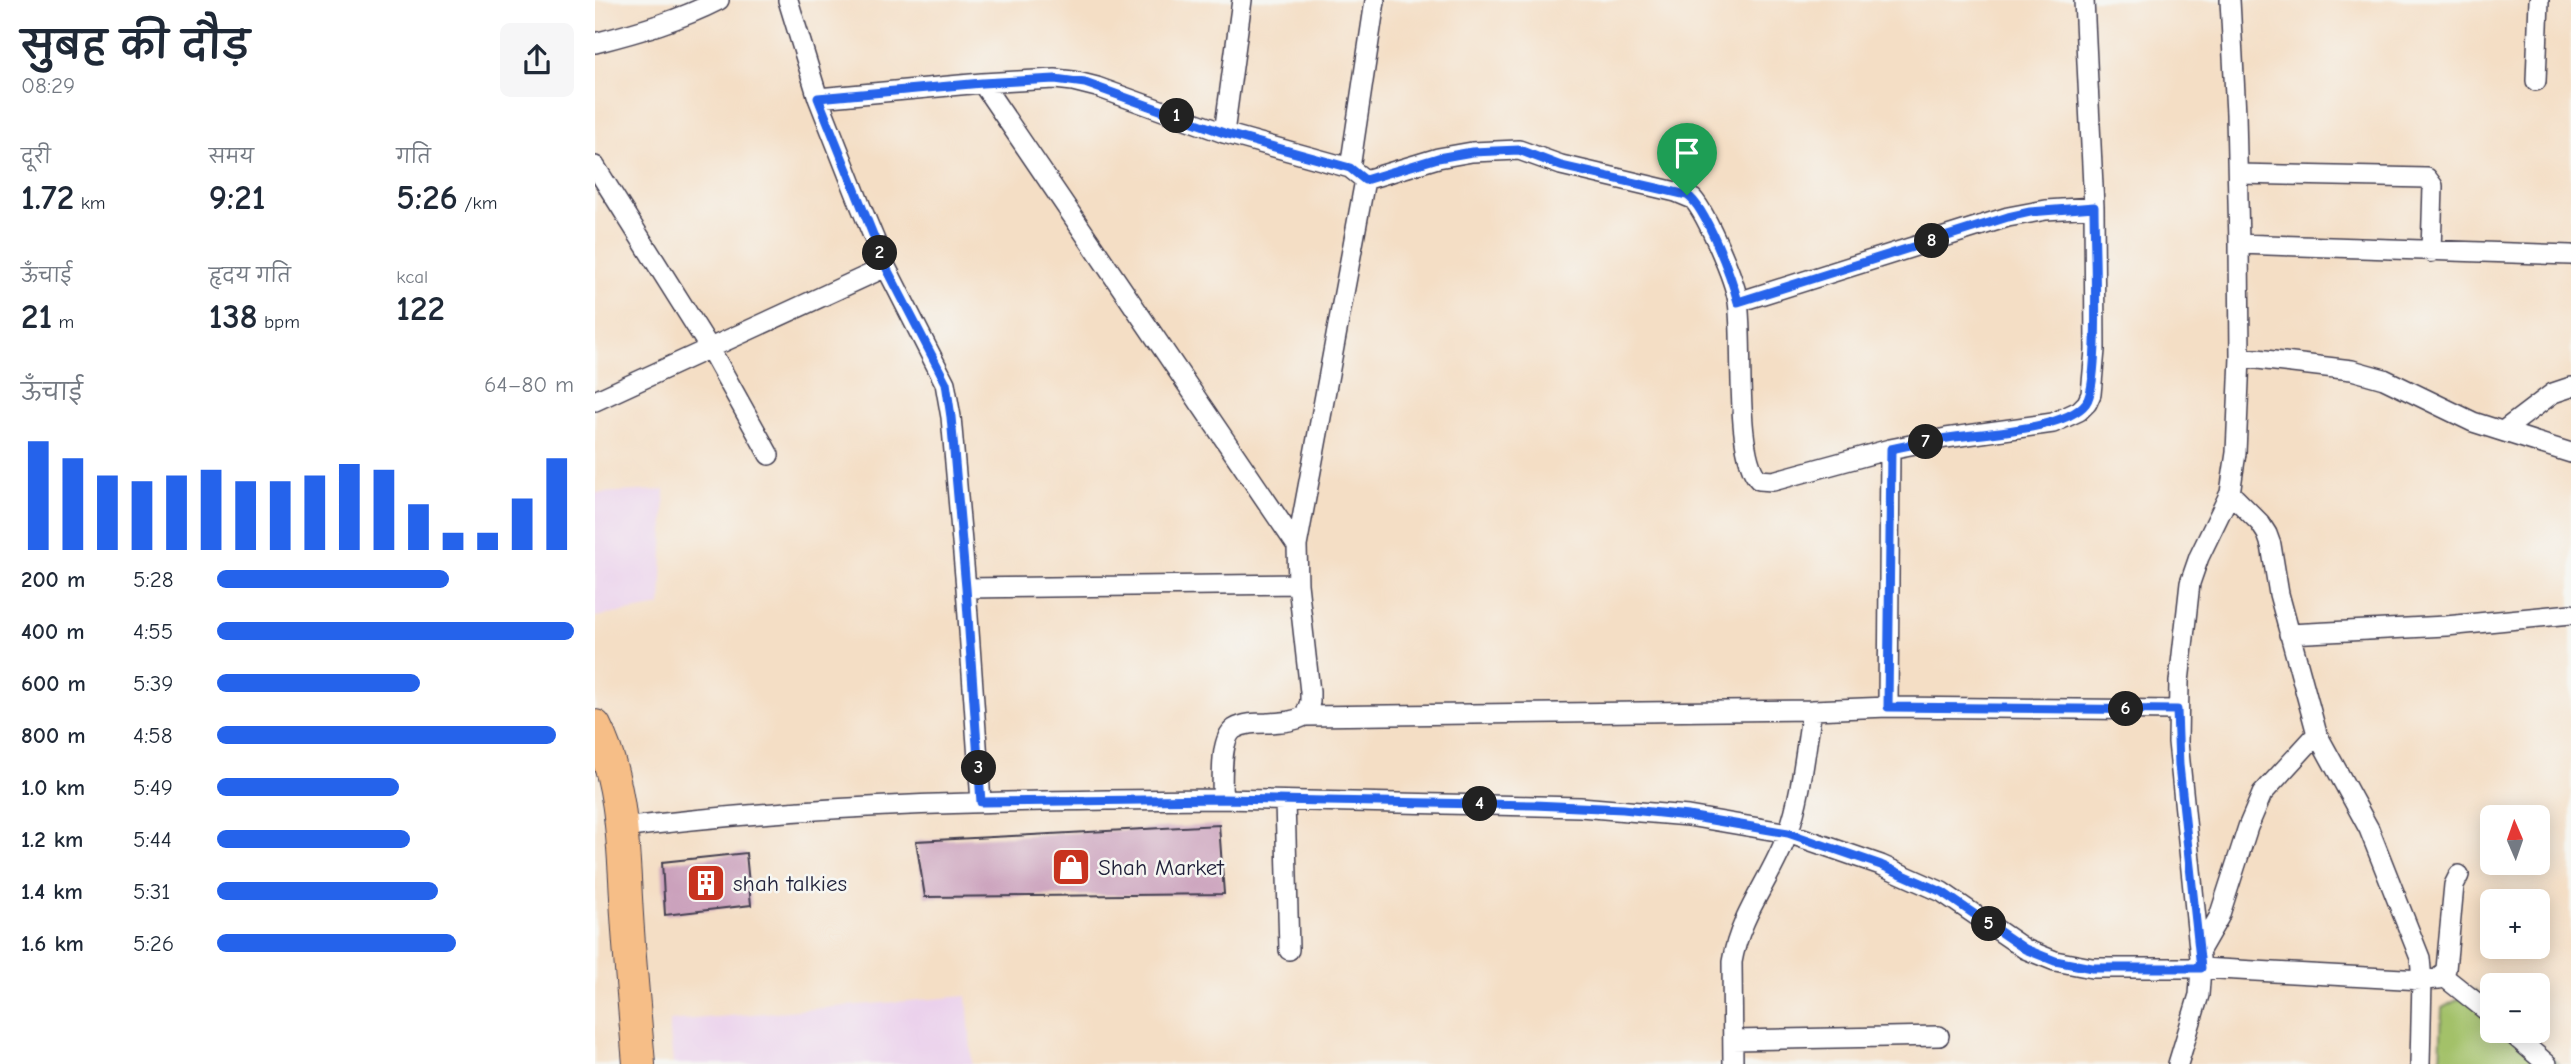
<!DOCTYPE html>
<html lang="hi">
<meta charset="utf-8">
<style>
body{margin:0;font-family:"Comic Neue","Playpen Sans Deva",sans-serif;background:#f6f6f7;color:#1f2937;height:100vh;display:flex;flex-direction:column;font-size:26px;white-space:nowrap}
*{box-sizing:border-box;margin:0}
p{font-size:23px;color:#747a83}
.icon{flex:none;width:38px;height:38px;fill:none;stroke:currentColor;stroke-width:2;stroke-linecap:round;stroke-linejoin:round}
.map{position:relative;flex:1;overflow:hidden}
.panel{display:flex;flex-direction:column;background:#fff;width:595px}
.panel>*{flex:none}
.needle{width:46px;rotate:358deg}
.fabs{position:absolute;left:1885px;top:805px;display:grid;gap:14px}
.fabs a{display:grid;place-items:center;width:70px;height:70px;border-radius:10px;background:#fff;box-shadow:0 4px 18px #0003;font-size:35px}
.pin{position:absolute;display:grid;place-items:center;width:60px;height:60px;color:#fff;margin:-72px -30px;border-radius:50% 50% 50% 0;rotate:-45deg;box-shadow:0 0 7px #0007}
.pin .icon{rotate:45deg}
.km{position:absolute;width:35px;height:35px;margin:-18px;border-radius:50%;background:#222;color:#fff;font-size:19px;line-height:35px;text-align:center}
.round{display:grid;place-items:center;flex:none;width:74px;height:74px;border-radius:10px;background:#f6f6f7}
.overview{display:flex;align-items:center;justify-content:space-between;height:119px;padding:0 21px}
h1{font-size:38px;font-weight:600;line-height:52px}
.metrics{display:grid;grid-template-columns:repeat(3,1fr);gap:10px;height:119px;padding:7px 21px}
.metrics div{display:grid;align-content:center}
.metrics b{font-size:35px;font-weight:600}
.metrics small{font-size:19px;font-weight:400}
.metrics p{font-size:19px}
.chart{height:196px;padding:14px 21px}
.chart p{display:flex;justify-content:space-between}
.chart svg{width:100%;height:126px;margin-top:7px;stroke:#2563eb;stroke-width:6}
ul{padding:0 21px;list-style:none;font-size:23px}
li{display:grid;grid-template-columns:112px 84px 1fr;align-items:center;height:52px}
li i{height:18px;border-radius:9px;background:#2563eb}
main{display:flex;flex:1;min-height:0}
.map>svg:first-child{display:block}
</style>
<main>
<section class="panel">
<div class="overview"><div><h1>सुबह की दौड़</h1><p>08:29</p></div><a class="round"><svg class="icon" aria-label="share" viewBox="0 0 24 24"><path d="M12 15V3M7 8l5-5 5 5M5 13v7h14v-7"/></svg></a></div>
<div class="metrics">
<div><p>दूरी</p><b>1.72<small> km</small></b></div>
<div><p>समय</p><b>9:21</b></div>
<div><p>गति</p><b>5:26<small> /km</small></b></div>
</div>
<div class="metrics">
<div><p>ऊँचाई</p><b>21<small> m</small></b></div>
<div><p>हृदय गति</p><b>138<small> bpm</small></b></div>
<div><p>kcal</p><b>122</b></div>
</div>
<div class="chart"><p><span>ऊँचाई</span>64–80 m</p>
<svg viewBox="0 0 160 44" preserveAspectRatio="none"><path d="M5 44V6M15 44V12M25 44V18M35 44V20M45 44V18M55 44V16M65 44V20M75 44V20M85 44V18M95 44V14M105 44V16M115 44V28M125 44V38M135 44V38M145 44V26M155 44V12"/></svg>
</div>
<ul>
<li><b>200 m</b>5:28<i style="width:65%"></i></li>
<li><b>400 m</b>4:55<i style="width:100%"></i></li>
<li><b>600 m</b>5:39<i style="width:57%"></i></li>
<li><b>800 m</b>4:58<i style="width:95%"></i></li>
<li><b>1.0 km</b>5:49<i style="width:51%"></i></li>
<li><b>1.2 km</b>5:44<i style="width:54%"></i></li>
<li><b>1.4 km</b>5:31<i style="width:62%"></i></li>
<li><b>1.6 km</b>5:26<i style="width:67%"></i></li>
</ul>
</section>
<div class="map">
<svg width="1976" height="1064" viewBox="0 0 1976 1064">
<rect width="100%" height="100%" fill="#f6f6f2"/>
<filter id="ink" filterUnits="userSpaceOnUse"><feTurbulence type="fractalNoise" baseFrequency=".0143" numOctaves="2"/><feDisplacementMap in="SourceGraphic" scale="14" xChannelSelector="R" yChannelSelector="G"/><feConvolveMatrix kernelMatrix="1 2 1 2 8 2 1 2 1" color-interpolation-filters="sRGB"/></filter>
<filter id="wash" filterUnits="userSpaceOnUse"><feTurbulence type="fractalNoise" baseFrequency=".00686" numOctaves="4" result="noise"/><feDisplacementMap in="SourceGraphic" scale="28" xChannelSelector="R" yChannelSelector="G"/><feGaussianBlur stdDeviation="1.57" result="paint"/><feColorMatrix in="noise" values="0 0 0 0 0 0 0 0 0 0 0 0 0 0 0 0 0 1.4 0 .05"/><feComposite in="paint" operator="in"/></filter>
<g filter="url(#wash)">
<rect width="100%" height="100%" fill="#f4dec5"/>
<path fill="#ebd1ec" d="M70,490L66,606L0,617V493Z
M372,996L377,1064H78L74,1021Z"/>
<path fill="#a3c169" stroke="#627252" stroke-width="2" d="M1880,990L1897,1005V1031H1926L1964,1064H1845L1847,1008Z"/>
<g id="blocks">
<path fill="#cba1bc" d="M624,825L629,894L330,897L321,841Z
M151,853L156,905L70,915L67,862Z"/>
</g>
</g>
<g filter="url(#ink)">
<use href="#blocks" fill-opacity="0" stroke="#423e50" stroke-width="2"/>
<g fill="none" stroke-linecap="round" stroke-linejoin="round">
<g stroke="#423e50" stroke-width="22">
<path id="minor" d="M193,0L223,98L266,207L291,267L350,383L356,417L371,588L386,802
M0,43C43,32 85,20 124,0
M1941,81L1944,0
M387,83L702,546
M223,98L387,83L460,79L478,81L502,87L629,133L755,168L770,180L702,546L703,584L715,692V702L710,716
M629,133L647,0
M0,166L114,347L174,455
M755,168L780,1
M1643,174L1832,178L1838,186L1836,252
M770,180L843,158L877,152L924,150L966,165L1081,192L1098,199C1112,215 1140,280 1143,302C1149,340 1139,456 1164,480L1178,481L1295,449L1351,438L1458,423L1484,411L1492,403L1496,394L1500,350L1499,207L1489,0
M1644,244L1976,255
M1143,302L1413,217L1451,210L1499,207
M1645,357L1757,370L1789,379L1878,422L1976,453
M0,401L291,267
M1908,431L1958,393L1976,387
M1635,493L1665,523L1672,534L1676,545L1684,594L1722,734L1774,829L1825,958L1827,980L1825,1064
M371,588L703,584
M1694,634L1851,626L1976,614
M1293,707L1295,449
M627,799L985,807L1093,816L1193,833L1286,865L1347,892L1430,949L1460,961L1497,968H1606L1827,980L1844,979L1851,969L1859,885L1864,875
M690,801L694,950
M27,828C226,803 426,800 627,799C628,781 624,740 639,729C649,723 661,723 672,723C686,722 698,722 710,716L1217,710L1293,707L1582,710
M1605,950L1624,917L1653,827L1667,794L1722,734
M1848,976L1897,1015
M1914,1031L1952,1064
M1138,1040L1344,1036
M1138,1064L1137,962C1145,914 1177,878 1193,833C1207,794 1210,751 1217,710
M1583,1064L1604,995L1606,968L1583,742L1584,682L1595,583L1604,557L1635,493L1641,453L1645,357L1644,244L1641,114L1635,0"/>
</g>
<g stroke="#423e50" stroke-width="34">
<path id="trunk" d="M0,726C29,783 28,853 32,915C35,965 40,1014 44,1064"/>
</g>
<use href="#minor" stroke="#fff" stroke-width="19"/>
<use href="#trunk" stroke="#f6be87" stroke-width="32"/>
</g>
</g>
<g fill="none" stroke-linecap="round" stroke-linejoin="round" filter="url(#ink)">
<g stroke="#fff" stroke-width="14">
<path id="route" d="M460,79L490,83L629,133L755,168L770,180L843,158L877,152L924,150L966,166L1092,195C1111,207 1137,279 1143,302L1413,217L1435,212L1499,207C1499,239 1506,384 1491,403C1471,430 1386,433 1353,438C1334,441 1315,445 1296,449L1293,707L1582,710L1584,765L1606,968H1497L1460,961L1430,949L1347,892L1286,865L1193,833L1093,816L1028,809L939,805L627,799L386,802L371,588L356,417L351,383L291,267L223,98L387,83Z"/>
</g>
<use href="#route" stroke="#2563eb" stroke-width="9"/>
</g>
<defs>
<g id="shop-square" transform="scale(2.0125)"><rect x="-9" y="-9" width="18" height="18" rx="4" fill="#c8321e" stroke="#f6f6f2"/><path d="M-5-2.5h2.3a2.7 3.5 0 0 1 5.4 0H5L5.5 6h-11ZM-1.5-2.5h3a1.5 2.3 0 0 0-3 0Z" fill="#fff"/></g>
<g id="building-square" transform="scale(2.0125)"><rect x="-9" y="-9" width="18" height="18" rx="4" fill="#c8321e" stroke="#f6f6f2"/><path d="M-4-6H4V6H1V3H-1V6H-4ZM-2.5-4.3h1.7v1.8h-1.7ZM.8-4.3h1.7v1.8H.8ZM-2.5-1h1.7V.8h-1.7ZM.8-1h1.7V.8H.8Z" fill="#fff"/></g>
</defs>
<g fill-rule="evenodd">
<use href="#shop-square" x="476" y="867"/>
<use href="#building-square" x="111" y="883"/>
</g>
<g text-anchor="middle" dominant-baseline="central" stroke-width="5" stroke-linejoin="round" paint-order="stroke">
<g font-size="23" fill="#22223b" stroke="#f6f6f2" text-anchor="start">
<text x="503" y="867">Shah Market</text>
<text x="138" y="883">shah talkies</text>
</g>
</g>
</svg>
<div class="fabs">
<a><svg class="needle" viewBox="-14 -14 28 28"><path d="M0-13l5 13h-10z" fill="#e53935"/><path d="M0 13l5-13h-10z" fill="#747a83"/></svg></a>
<a>+</a>
<a>−</a>
</div>
<div class="pin" style="left:1092px;top:195px;background:#1e9e55"><svg class="icon" aria-label="arrive" viewBox="0 0 24 24"><path d="M6 21V4h12l-3 4 3 4H6"/></svg></div>
<b class="km" style="left:582px;top:116px">1</b>
<b class="km" style="left:285px;top:253px">2</b>
<b class="km" style="left:384px;top:768px">3</b>
<b class="km" style="left:885px;top:804px">4</b>
<b class="km" style="left:1394px;top:924px">5</b>
<b class="km" style="left:1531px;top:709px">6</b>
<b class="km" style="left:1331px;top:442px">7</b>
<b class="km" style="left:1337px;top:241px">8</b>
</div>
</main>
